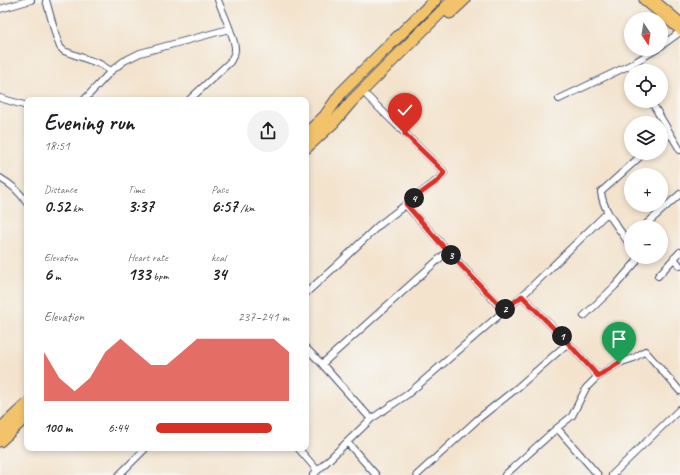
<!DOCTYPE html>
<meta charset="utf-8">
<style>
body{margin:0;font-family:Caveat,sans-serif;background:#f2f2f2;color:#202124;height:100vh;display:flex;flex-direction:column;font-size:15px;white-space:nowrap}
*{box-sizing:border-box;margin:0}
p{font-size:13px;color:#757577}
.icon{flex:none;width:22px;height:22px;fill:none;stroke:currentColor;stroke-width:2;stroke-linecap:round;stroke-linejoin:round}
.map{position:relative;flex:1;overflow:hidden}
.sheet{position:absolute;left:24px;top:97px;width:285px;height:354px;display:flex;flex-direction:column;background:#fff;border-radius:8px;box-shadow:0 2px 6px #0003}
.sheet>*{flex:none}
.needle{width:26px;rotate:168deg}
.tools{position:absolute;left:624px;top:12px;display:grid;gap:8px}
.tools a{display:grid;place-items:center;width:44px;height:44px;border-radius:50%;background:#fff;box-shadow:0 2px 6px #0003;font-size:20px}
.pin{position:absolute;display:grid;place-items:center;width:34px;height:34px;color:#fff;margin:-41px -17px;border-radius:50% 50% 50% 0;rotate:-45deg;box-shadow:0 0 4px #0007}
.pin .icon{rotate:45deg}
.km{position:absolute;width:20px;height:20px;margin:-10px;border-radius:50%;background:#222;color:#fff;font-size:11px;line-height:20px;text-align:center}
.round{display:grid;place-items:center;flex:none;width:42px;height:42px;border-radius:21px;background:#f2f2f2}
.head{display:flex;align-items:center;justify-content:space-between;height:68px;padding:0 20px}
h1{font-size:22px;font-weight:700;line-height:30px}
.figures{display:grid;grid-template-columns:repeat(3,1fr);gap:6px;height:68px;padding:4px 20px}
.figures div{display:grid;align-content:center}
.figures b{font-size:17px;font-weight:700}
.figures small{font-size:11px;font-weight:400}
.figures p{font-size:11px}
.chart{height:112px;padding:8px 20px}
.chart p{display:flex;justify-content:space-between}
.chart svg{width:100%;height:72px;margin-top:4px;fill:#d93025;opacity:.7}
ul{padding:0 20px;list-style:none;font-size:13px}
li{display:grid;grid-template-columns:64px 48px 1fr;align-items:center;height:30px}
li i{height:10px;border-radius:5px;background:#d93025}
.map>svg:first-child{display:block}
</style>
<div class="map">
<svg width="680" height="475" viewBox="0 0 680 475">
<rect width="100%" height="100%" fill="#f6f6f2"/>
<filter id="ink" filterUnits="userSpaceOnUse"><feTurbulence type="fractalNoise" baseFrequency=".025" numOctaves="2"/><feDisplacementMap in="SourceGraphic" scale="8" xChannelSelector="R" yChannelSelector="G"/><feConvolveMatrix kernelMatrix="1 2 1 2 8 2 1 2 1" color-interpolation-filters="sRGB"/></filter>
<filter id="wash" filterUnits="userSpaceOnUse"><feTurbulence type="fractalNoise" baseFrequency=".012" numOctaves="4" result="noise"/><feDisplacementMap in="SourceGraphic" scale="16" xChannelSelector="R" yChannelSelector="G"/><feGaussianBlur stdDeviation="0.9" result="paint"/><feColorMatrix in="noise" values="0 0 0 0 0 0 0 0 0 0 0 0 0 0 0 0 0 1.4 0 .05"/><feComposite in="paint" operator="in"/></filter>
<g filter="url(#wash)">
<rect width="100%" height="100%" fill="#f3e3cd"/>
</g>
<g filter="url(#ink)">
<g fill="none" stroke-linecap="round" stroke-linejoin="round">
<g stroke="#3b4a6f" stroke-width="8">
<path id="street" d="M46,0L56,36L60,47L64,51L100,64L111,71
M0,9L31,0
M661,46L680,32
M633,71L630,65L657,49
M0,98L27,106
M559,99L630,65
M84,100L111,71L124,61L140,53L229,29
M189,100L230,62C232,58 235,54 235,50C236,39 222,11 218,0
M651,101L680,150
M661,141L670,134
M0,178C12,185 19,191 27,203
M406,205L448,251L504,311
M643,227L680,194
M631,247C621,230 603,212 601,192L644,153
M674,258L680,266
M658,276L680,252
M306,293L337,265L378,226L439,179L444,173L443,171L367,96
M522,296L568,343L598,376
M584,316L615,286L636,262L637,257
M306,348L322,364L371,419
M322,364L448,251
M557,428L598,475
M347,442L376,475
M298,448L317,470
M119,475L146,448
M313,475L371,419L408,394L504,311L522,296L608,212
M417,475L478,419L517,388L568,343
M505,475L557,428L572,416L586,388L598,376L619,363L634,358L645,351L680,391
M612,475L680,409"/>
</g>
<g stroke="#3b4a6f" stroke-width="11">
<path id="primary" d="M644,0L680,30
M654,0L680,22"/>
</g>
<g stroke="#3b4a6f" stroke-width="13">
<path id="highway" d="M450,13L464,0
M306,134L325,116L341,93L369,65L435,0
M306,148L333,123L351,102L453,0
M0,429L27,404
M0,441L27,416"/>
</g>
<use href="#street" stroke="#fff" stroke-width="6"/>
<use href="#primary" stroke="#f2c36a" stroke-width="9"/>
<use href="#highway" stroke="#f2c36a" stroke-width="11"/>
</g>
</g>
<g fill="none" stroke-linecap="round" stroke-linejoin="round" filter="url(#ink)">
<g stroke="#fff" stroke-width="8">
<path id="route" d="M405,134L443,171L444,173L439,180L406,204L448,252L504,310L522,296L568,343L598,376L619,363"/>
</g>
<use href="#route" stroke="#d93025" stroke-width="5"/>
</g>
</svg>
<div class="tools">
<a><svg class="needle" viewBox="-14 -14 28 28"><path d="M0-13l5 13h-10z" fill="#e53935"/><path d="M0 13l5-13h-10z" fill="#757577"/></svg></a>
<a><svg class="icon" aria-label="locate" viewBox="0 0 24 24"><circle cx="12" cy="12" r="6"/><path d="M12 2v4M12 18v4M2 12h4M18 12h4"/></svg></a>
<a><svg class="icon" aria-label="layers" viewBox="0 0 24 24"><path d="M12 4l9 5-9 5-9-5zM3 14l9 5 9-5"/></svg></a>
<a>+</a>
<a>−</a>
</div>
<div class="pin" style="left:619px;top:363px;background:#1e9e55"><svg class="icon" aria-label="arrive" viewBox="0 0 24 24"><path d="M6 21V4h12l-3 4 3 4H6"/></svg></div>
<div class="pin" style="left:405px;top:134px;background:#d93025"><svg class="icon" aria-label="check" viewBox="0 0 24 24"><path d="M5 12l5 5 9-10"/></svg></div>
<b class="km" style="left:562px;top:336px">1</b>
<b class="km" style="left:505px;top:309px">2</b>
<b class="km" style="left:451px;top:255px">3</b>
<b class="km" style="left:414px;top:198px">4</b>
<section class="sheet">
<div class="head"><div><h1>Evening run</h1><p>18:51</p></div><a class="round"><svg class="icon" aria-label="share" viewBox="0 0 24 24"><path d="M12 15V3M7 8l5-5 5 5M5 13v7h14v-7"/></svg></a></div>
<div class="figures">
<div><p>Distance</p><b>0.52<small> km</small></b></div>
<div><p>Time</p><b>3:37</b></div>
<div><p>Pace</p><b>6:57<small> /km</small></b></div>
</div>
<div class="figures">
<div><p>Elevation</p><b>6<small> m</small></b></div>
<div><p>Heart rate</p><b>133<small> bpm</small></b></div>
<div><p>kcal</p><b>34</b></div>
</div>
<div class="chart"><p><span>Elevation</span>237–241 m</p>
<svg viewBox="0 0 160 44" preserveAspectRatio="none"><path d="M0 44V14L10 30L20 38L30 30L40 14L50 6L60 14L70 22L80 22L90 14L100 6L110 6L120 6L130 6L140 6L150 6L160 14V44z"/></svg>
</div>
<ul>
<li><b>100 m</b>6:44<i style="width:87%"></i></li>
</ul>
</section>
</div>
